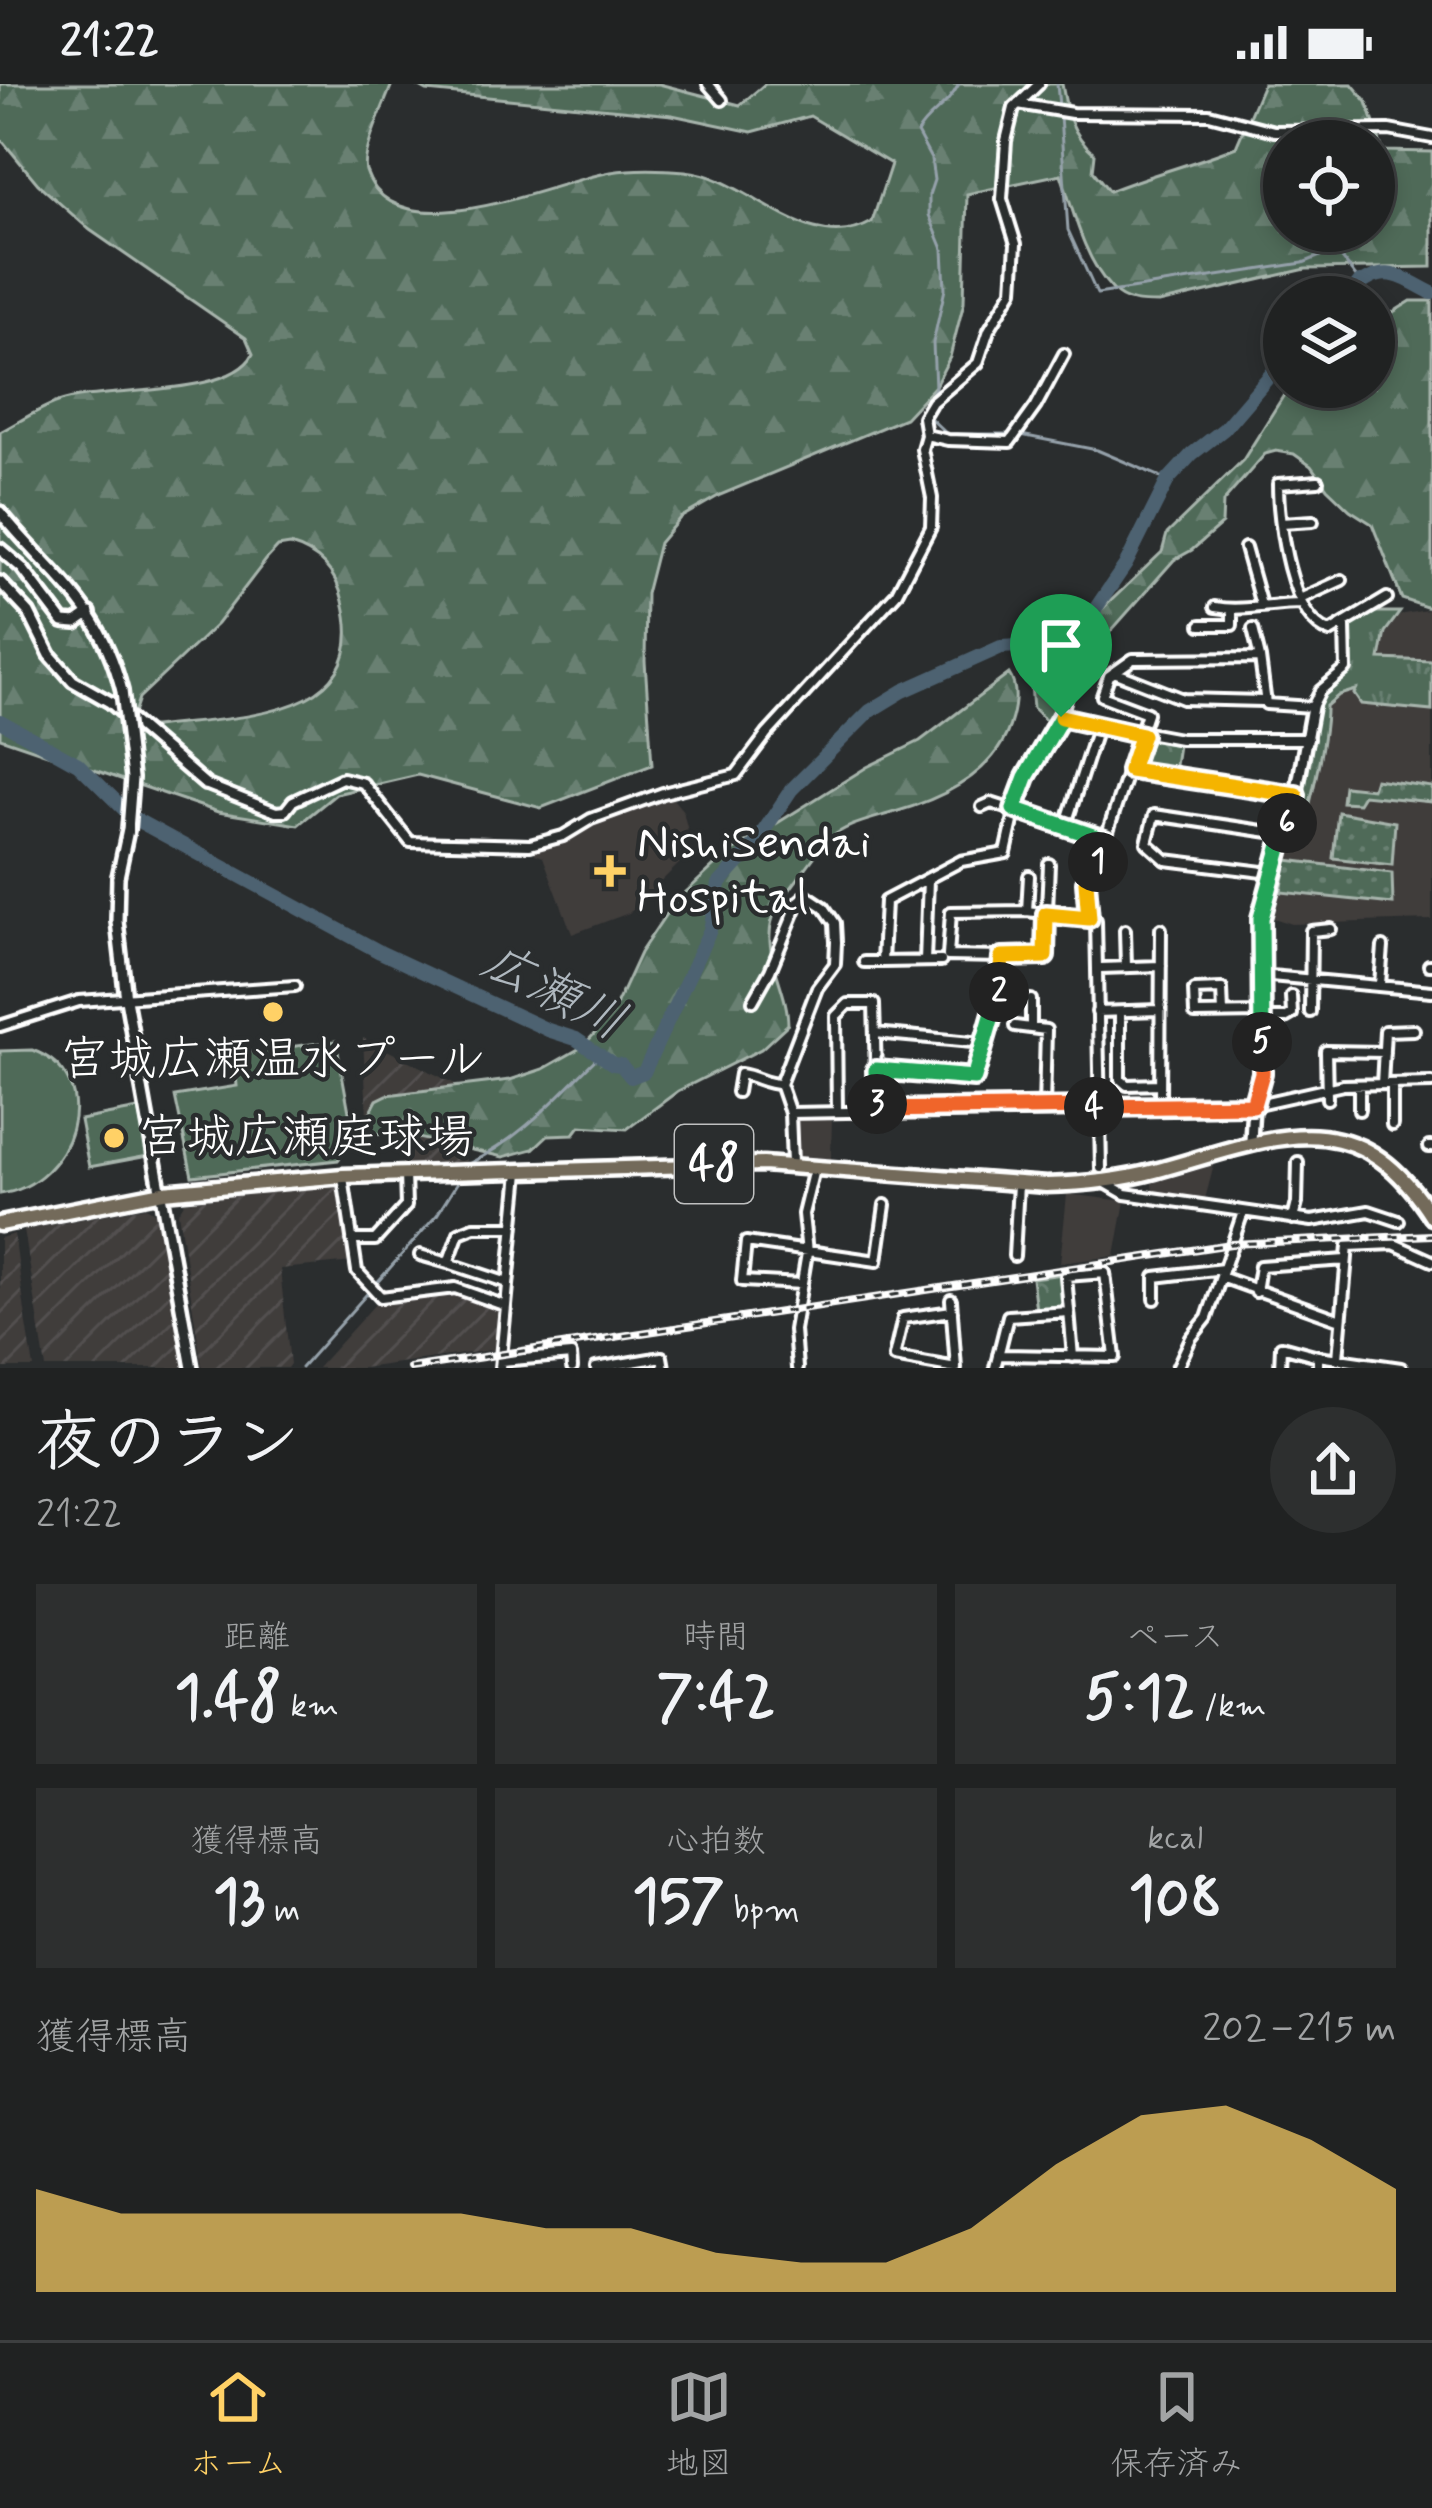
<!DOCTYPE html>
<html lang="ja">
<meta charset="utf-8">
<style>
body{margin:0;font-family:Mynerve,"Klee One",sans-serif;background:#2d2f2f;color:#f1f3f6;height:100vh;display:flex;flex-direction:column;font-size:45px;white-space:nowrap}
*{box-sizing:border-box;margin:0}
p{font-size:39px;color:#a2a4a5}
.icon{flex:none;width:66px;height:66px;fill:none;stroke:currentColor;stroke-width:2;stroke-linecap:round;stroke-linejoin:round}
.map{position:relative;height:1284px;overflow:hidden}
.details{display:flex;flex-direction:column;background:#202222;flex:1}
.details>*{flex:none}
.fabs{position:absolute;left:1263px;top:36px;display:grid;gap:24px}
.fabs a{display:grid;place-items:center;width:132px;height:132px;border-radius:50%;background:#202222;box-shadow:0 6px 18px #0003,0 0 0 3px #3d3f40;font-size:60px}
.pin{position:absolute;display:grid;place-items:center;width:102px;height:102px;color:#fff;margin:-123px -51px;border-radius:50% 50% 50% 0;rotate:-45deg;box-shadow:0 0 12px #0007}
.pin .icon{rotate:45deg}
.km{position:absolute;width:60px;height:60px;margin:-30px;border-radius:50%;background:#222;color:#fff;font-size:33px;line-height:60px;text-align:center}
.round{display:grid;place-items:center;flex:none;width:126px;height:126px;border-radius:63px;background:#2d2f2f}
.head{display:flex;align-items:center;justify-content:space-between;height:204px;padding:0 36px}
h1{font-size:66px;font-weight:800;line-height:90px}
.stats{display:grid;grid-template-columns:repeat(3,1fr);gap:18px;height:204px;padding:12px 36px}
.stats div{display:grid;align-content:center;border-radius:0px;background:#2d2f2f;text-align:center}
.stats b{font-size:60px;font-weight:800}
.stats small{font-size:33px;font-weight:400}
.stats p{font-size:33px}
.chart{height:336px;padding:24px 36px}
.chart p{display:flex;justify-content:space-between}
.chart svg{width:100%;height:216px;margin-top:12px;fill:#ffd166;opacity:.7}
.status{display:flex;justify-content:space-between;align-items:center;height:84px;padding:0 60px;background:#202222;direction:ltr}
.status svg{height:33px;fill:currentColor}
.tabs{display:flex;justify-content:space-around;align-items:center;height:168px;border-top:3px solid #3d3f40;background:#202222;font-size:33px;color:#a2a4a5}
.tabs a{display:grid;justify-items:center;gap:6px}
.tabs .selected{color:#ffd166}
.map>svg:first-child{display:block}
</style>
<div class="status"><b>21:22</b><svg viewBox="0 0 49 12"><path d="M0 12V9h3v3zM5 12V6h3v6zM10 12V3h3v9zM15 12V0h3v12zM26 1h20v11H26zM47 4h2v5h-2z"/></svg></div>
<div class="map">
<svg width="1432" height="1284" viewBox="0 0 1432 1284">
<defs>
<pattern id="industrial-furrows" width="10" height="10" patternUnits="userSpaceOnUse" patternTransform="scale(3)"><rect width="10" height="10" fill="#3f3c3b"/><path d="M-1 1l2-2M0 10L10 0M9 11l2-2" fill="none" stroke="#52504f"/></pattern>
<pattern id="grass-tufts" width="24" height="20" patternUnits="userSpaceOnUse" patternTransform="scale(3)"><rect width="24" height="20" fill="#4f6a59"/><path d="M3 7l-1-3M5 7V3M7 7l1-3M15 17l-1-3M17 17v-4M19 17l1-3" fill="none" stroke="#698072"/></pattern>
<pattern id="forest-firs" width="22" height="20" patternUnits="userSpaceOnUse" patternTransform="scale(3)"><rect width="22" height="20" fill="#4f6a59"/><path d="M5 1l3.5 6h-7zM16 11l3.5 6h-7z" fill="#698072"/></pattern>
<pattern id="park-crowns" width="20" height="18" patternUnits="userSpaceOnUse" patternTransform="scale(3)"><rect width="20" height="18" fill="#4f6a59"/><path d="M2 6a3 3 0 1 1 6 0M12 15a3 3 0 1 1 6 0" fill="none" stroke="#698072"/></pattern>
<pattern id="garden-dots" width="8" height="8" patternUnits="userSpaceOnUse" patternTransform="scale(3)"><rect width="8" height="8" fill="#4f6a59"/><path d="M2 2h.1M6 6h.1" fill="none" stroke="#698072" stroke-width="1.8" stroke-linecap="round"/></pattern>
</defs>
<rect width="100%" height="100%" fill="#2a2d2e"/>
<filter id="ink" filterUnits="userSpaceOnUse"><feTurbulence type="fractalNoise" baseFrequency=".00833" numOctaves="2"/><feDisplacementMap in="SourceGraphic" scale="24" xChannelSelector="R" yChannelSelector="G"/><feConvolveMatrix kernelMatrix="1 2 1 2 8 2 1 2 1" color-interpolation-filters="sRGB"/></filter>
<g filter="url(#ink)">
<path fill="#3f3c3b" d="M1432,525V836L1292,840L1267,832L1280,776L1300,719L1315,624L1386,539L1404,530Z
M669,710L683,727L689,751L683,776L629,829L572,850L543,773L535,770L534,765Z
M797,1033H832L831,1075L799,1073Z
M1214,1081L1204,1119L1153,1110L1152,1099Z
M1067,1110L1125,1117L1115,1172L1060,1179Z"/>
<path fill="url(#industrial-furrows)" d="M363,954L467,1006L462,1035L466,1080H402L400,1050L368,1051Z
M342,1100L354,1178L280,1185L290,1280L287,1284H202L178,1128L185,1117Z
M146,1123L161,1132L188,1284H46L24,1146Z
M14,1150L26,1234L34,1284H0V1154Z
M455,1209L502,1224L499,1265L363,1284H317L378,1217Z"/>
<path fill="url(#grass-tufts)" stroke="#a7b4ac" stroke-width="3" d="M1371,528H1400L1385,548L1380,575L1432,577V627L1361,620L1354,610L1356,606L1339,611L1326,622C1327,648 1309,735 1297,758L1289,756L1313,656L1315,624L1350,578L1349,543Z"/>
<path fill="url(#forest-firs)" stroke="#a7b4ac" stroke-width="3" fill-rule="evenodd" d="M0,0H392C385,19 361,70 366,87C395,173 554,97 611,88C635,84 661,85 685,87C747,92 808,175 872,138L891,80L810,32L752,48L672,31L427,7L414,0H659L740,21L765,0H1062C1067,29 1071,50 1095,70L1093,87L1109,107C1151,90 1194,80 1236,63L1263,0H1352L1367,18L1383,67L1432,68V183L1306,185L1159,219C1142,219 1125,219 1113,206C1085,177 1073,127 1061,90L967,110L964,218L950,273L935,302L905,334L720,411L680,434L659,459L646,510L645,577L652,681L541,724L418,691L336,710L298,741L218,728L0,654V348C19,338 38,325 58,318C102,302 230,315 253,270L246,254L90,146L38,100L0,54ZM1284,57H1374V147H1284ZM290,461C319,469 336,487 343,517C374,638 234,632 154,643H137L131,638L139,614L217,540L266,476L278,463Z
M1411,217H1432V525L1402,515L1372,440L1350,426L1327,404L1311,382L1294,370L1276,367L1265,370L1223,418L1222,440L1192,466L1174,476L1079,583L1048,639L1033,624L1031,601L1064,569L1072,554L1162,468L1167,450L1243,376L1289,303H1374V240Z
M1009,590C1018,603 1016,619 1012,634C999,687 944,714 895,728C873,735 845,740 827,757C821,763 781,817 777,824C756,864 788,901 788,940L761,965L678,1007L627,1045L580,1042L574,1050L548,1051L533,1065L503,1073L409,1052L360,1048L377,1016L387,1011L510,996L543,985L582,963L611,932L640,869L672,821L726,771L867,683L920,657Z"/>
<path fill="url(#park-crowns)" stroke="#a7b4ac" stroke-width="3" d="M1143,655L1178,661L1174,688L1137,681Z
M1063,1190L1067,1224L1036,1226L1032,1194Z"/>
<path fill="url(#garden-dots)" stroke="#a7b4ac" stroke-width="3" d="M1375,695L1432,703V718L1363,711L1358,719L1342,718L1344,702L1372,705Z
M1338,728L1395,738L1392,781L1333,774Z
M1287,776L1392,789L1393,820L1281,808Z"/>
<path fill="#4f6a59" stroke="#a7b4ac" stroke-width="3" d="M336,957L354,1055L338,1076L192,1092L175,1012L237,1002L234,970Z
M32,966C108,993 73,1101 0,1110V967Z
M138,1025L148,1072L89,1083L80,1036Z"/>
<g fill="none" stroke-linecap="round" stroke-linejoin="round">
<path stroke="#95a1aa" stroke-width="3" d="M1057,0L1059,22
M1060,32L1068,146L1097,210L1303,179L1330,168L1339,171L1360,198
M926,322L935,304L933,259L945,205L943,165L929,131V111L934,96L931,75L917,49C929,28 946,25 959,0
M927,331L947,350H1012
M1021,351L1097,366L1168,396
M470,1079C524,1053 559,1010 601,970
M301,1284L437,1131L457,1099"/>
<path stroke="#4e6271" stroke-width="14" d="M1360,198L1353,207C1384,178 1399,192 1432,209
M0,637L78,680L133,734L380,868L548,946L576,955L613,980L621,981L631,993L644,988L710,846L719,800L753,763L791,706L870,627L903,607L1001,563L1051,560L1087,537L1126,480L1168,396L1192,370L1224,345L1284,275"/>
<g stroke="#fff" stroke-width="16">
<path id="minor" d="M708,0L722,16
M1018,20L1072,29L1209,30L1274,47L1389,46L1432,54
M926,351L948,356L1010,358L1036,322L1064,270
M1318,397L1278,400C1278,437 1290,536 1330,548L1387,514
M1281,439L1313,437
M1245,464L1261,521
M1300,515L1342,496
M1215,523C1242,528 1273,520 1301,520
M1201,541H1232V526
M1253,545L1260,574
M1114,588L1183,615L1263,617
M1061,633L1066,614
M1130,686L1296,711L1261,834L1262,987L1253,1020
M205,700L276,728L285,727L293,717L342,694L363,699L410,758L530,761L563,752L591,735L663,709L736,691L767,650L896,510L931,443L932,414L922,365L926,351L923,333L932,318L978,279L989,246L1013,206L1016,160L1002,115L1006,57L1014,24L1039,0
M982,723L991,719L1105,756L1147,629L1102,612L1109,592L1133,575L1260,574L1266,620L1312,623L1320,607L1346,585L1345,542
M1065,743L1098,641
M1271,789L1166,776L1147,759L1154,731L1283,750
M1027,827L1029,792
M1089,834L1086,798L1096,783L1105,756
M1125,846L1126,883
M1002,873L1045,871L1049,780
M925,877L928,795
M941,877L882,878L885,817L961,777L1006,769L1020,706L1061,633L1180,655H1308
M864,878H882
M1429,881H1432
M1101,884L1161,882
M1260,891L1432,907
M1380,900L1383,863
M753,917L770,887L799,817L806,811L824,823L835,839L836,858L835,880L817,904L780,1000L790,1029L792,1080
M1097,928L1160,926
M1120,928V995L1127,1001L1160,1000
M1310,928L1311,847L1331,845
M1223,930L1222,905L1194,906L1195,930L1261,929
M1261,934H1285L1292,930L1291,912
M0,942L79,917L295,902
M1015,942L1046,946L1044,1024
M1031,944V916
M875,949L983,959
M876,985L974,994L1002,897V873L948,872L951,828L1027,827L1096,836L1101,1084
M1382,1000L1385,947L1414,946
M1359,1001V1026
M737,1008L740,990C756,992 765,1000 780,1000
M1327,1015L1326,967L1384,968
M1160,1021L1161,845
M837,1027L836,932L848,920H874L877,1026
M790,1029L1253,1021L1343,1001L1432,999
M1392,1041V1000
M1429,1063H1432
M343,1093L357,1187L381,1213L455,1204L506,1222
M1106,1099L1125,1110L1312,1137L1369,1127L1399,1137
M1293,1135L1297,1119L1298,1078
M352,1156H375L406,1122L405,1090
M420,1171L448,1179
M1014,1172L1018,1100
M1221,1193L1341,1236
M508,1199L448,1179L459,1149L474,1143H513
M802,1200L742,1197L746,1158L877,1177L885,1121
M1256,1208L1260,1182L1346,1176
M1155,1215V1193L1223,1185
M951,1216L956,1284L894,1273L903,1234L952,1227
M998,1271L1115,1273L1105,1189L1066,1192L1073,1273
M1338,1274L1348,1162L1394,1160L1432,1177
M501,1277L571,1271L572,1284
M500,1284L519,1088
M596,1284L662,1273L664,1284
M797,1284L794,1246L807,1169L803,1130L814,1085
M995,1284L1008,1232L1069,1228
M1177,1284L1191,1254L1207,1234L1243,1128
M1280,1284L1281,1262L1318,1272L1401,1284
M1318,1284V1272"/>
</g>
<g stroke="#fff" stroke-width="18">
<path id="tertiary" d="M0,428C54,495 99,517 122,607
M0,465L22,484L63,538L76,539L90,529
M0,498L29,529L50,571L73,597L110,618L205,700
M1296,711L1312,623
M118,793L117,837L126,915L192,1284
M1251,1057L1253,1021"/>
</g>
<g stroke="#fff" stroke-width="21">
<path id="trunk" d="M0,1140L163,1108L343,1092L763,1080L1046,1101C1083,1100 1118,1097 1155,1087C1267,1057 1354,1009 1432,1133"/>
</g>
<use href="#minor" stroke="#2a2d2e" stroke-width="8"/>
<use href="#tertiary" stroke="#2a2d2e" stroke-width="9"/>
<use href="#trunk" stroke="#736b5a" stroke-width="12"/>
<g stroke="#fff" stroke-width="8">
<path id="rail" d="M410,1284L1231,1160L1432,1151"/>
</g>
<use href="#rail" stroke="#2a2d2e" stroke-width="3" stroke-dasharray="9" stroke-linecap="butt"/>
<g stroke="#fff" stroke-width="18" stroke-linecap="butt">
<path id="tertiary-bridge" d="M118,793L128,746L132,694L122,607"/>
</g>
<use href="#tertiary-bridge" stroke="#2a2d2e" stroke-width="9"/>
</g>
</g>
<g fill="none" stroke-linecap="round" stroke-linejoin="round" filter="url(#ink)">
<g stroke="#fff" stroke-width="24">
<path id="split-1" d="M1061,633L1026,693L1014,725L1105,756L1098,778"/>
</g>
<g stroke="#fff" stroke-width="24">
<path id="split-2" d="M999,908L1002,873L1045,872L1046,830L1089,834L1086,798L1098,778"/>
</g>
<g stroke="#fff" stroke-width="24">
<path id="split-3" d="M877,1020L876,986L974,994L999,908"/>
</g>
<g stroke="#fff" stroke-width="24">
<path id="split-4" d="M877,1020V1026L1094,1023"/>
</g>
<g stroke="#fff" stroke-width="24">
<path id="split-5" d="M1094,1023L1253,1021L1262,989V958"/>
</g>
<g stroke="#fff" stroke-width="24">
<path id="split-6" d="M1262,958L1261,834L1287,739"/>
</g>
<g stroke="#fff" stroke-width="24">
<path id="split-7" d="M1138,662L1130,686L1296,711L1287,739"/>
</g>
<g stroke="#fff" stroke-width="24">
<path id="split-8" d="M1061,633L1142,651L1138,662"/>
</g>
<use href="#split-1" stroke="#22a559" stroke-width="15"/>
<use href="#split-2" stroke="#f5b400" stroke-width="15"/>
<use href="#split-3" stroke="#22a559" stroke-width="15"/>
<use href="#split-4" stroke="#f0652b" stroke-width="15"/>
<use href="#split-5" stroke="#f0652b" stroke-width="15"/>
<use href="#split-6" stroke="#22a559" stroke-width="15"/>
<use href="#split-7" stroke="#f5b400" stroke-width="15"/>
<use href="#split-8" stroke="#f5b400" stroke-width="15"/>
</g>
<g fill="#ffd166" stroke="#2a2d2e" stroke-width="4.5">
<path d="M604 769h12v12h12v12h-12v12h-12v-12h-12v-12h12z"/>
<circle cx="273" cy="928" r="12"/>
<circle cx="114" cy="1054" r="12"/>
</g>
<g text-anchor="middle" dominant-baseline="central" stroke-width="9" stroke-linejoin="round" paint-order="stroke">
<rect fill="#2a2d2e" stroke="#bfc0c0" stroke-width="3" x="675" y="1041" width="78" height="78" rx="9"/>
<g font-size="45" font-weight="bold" fill="#fff">
<text x="714" y="1080">48</text>
</g>
<g font-size="48" fill="#fff" stroke="#2a2d2e" text-anchor="start">
<text x="637" y="759">NishiSendai<tspan x="637" dy="55">Hospital</tspan></text>
<text x="273" y="976" text-anchor="middle">宮城広瀬温水プール</text>
<text x="138" y="1054">宮城広瀬庭球場</text>
</g>
<g font-size="51" font-style="italic" fill="#afb8bf" stroke="#2a2d2e">
<text transform="translate(553 909) rotate(27)">広瀬川</text>
</g>
</g>
</svg>
<div class="fabs">
<a><svg class="icon" aria-label="locate" viewBox="0 0 24 24"><circle cx="12" cy="12" r="6"/><path d="M12 2v4M12 18v4M2 12h4M18 12h4"/></svg></a>
<a><svg class="icon" aria-label="layers" viewBox="0 0 24 24"><path d="M12 4l9 5-9 5-9-5zM3 14l9 5 9-5"/></svg></a>
</div>
<div class="pin" style="left:1061px;top:633px;background:#1e9e55"><svg class="icon" aria-label="arrive" viewBox="0 0 24 24"><path d="M6 21V4h12l-3 4 3 4H6"/></svg></div>
<b class="km" style="left:1098px;top:778px">1</b>
<b class="km" style="left:999px;top:908px">2</b>
<b class="km" style="left:877px;top:1020px">3</b>
<b class="km" style="left:1094px;top:1023px">4</b>
<b class="km" style="left:1262px;top:958px">5</b>
<b class="km" style="left:1287px;top:739px">6</b>
</div>
<section class="details">
<div class="head"><div><h1>夜のラン</h1><p>21:22</p></div><a class="round"><svg class="icon" aria-label="share" viewBox="0 0 24 24"><path d="M12 15V3M7 8l5-5 5 5M5 13v7h14v-7"/></svg></a></div>
<div class="stats">
<div><p>距離</p><b>1.48<small> km</small></b></div>
<div><p>時間</p><b>7:42</b></div>
<div><p>ペース</p><b>5:12<small> /km</small></b></div>
</div>
<div class="stats">
<div><p>獲得標高</p><b>13<small> m</small></b></div>
<div><p>心拍数</p><b>157<small> bpm</small></b></div>
<div><p>kcal</p><b>108</b></div>
</div>
<div class="chart"><p><span>獲得標高</span>202–215 m</p>
<svg viewBox="0 0 160 44" preserveAspectRatio="none"><path d="M0 44V23L10 28L20 28L30 28L40 28L50 28L60 31L70 31L80 36L90 38L100 38L110 31L120 18L130 8L140 6L150 13L160 23V44z"/></svg>
</div>
</section>
<nav class="tabs">
<a class="selected"><svg class="icon" aria-label="home" viewBox="0 0 24 24"><path d="M3 11l9-7 9 7M6 9v11h12V9"/></svg>ホーム</a>
<a><svg class="icon" aria-label="map" viewBox="0 0 24 24"><path d="M3 6l6-2 6 2 6-2v14l-6 2-6-2-6 2zM9 4v14M15 6v14"/></svg>地図</a>
<a><svg class="icon" aria-label="saved" viewBox="0 0 24 24"><path d="M7 4h10v16l-5-4-5 4z"/></svg>保存済み</a>
</nav>
